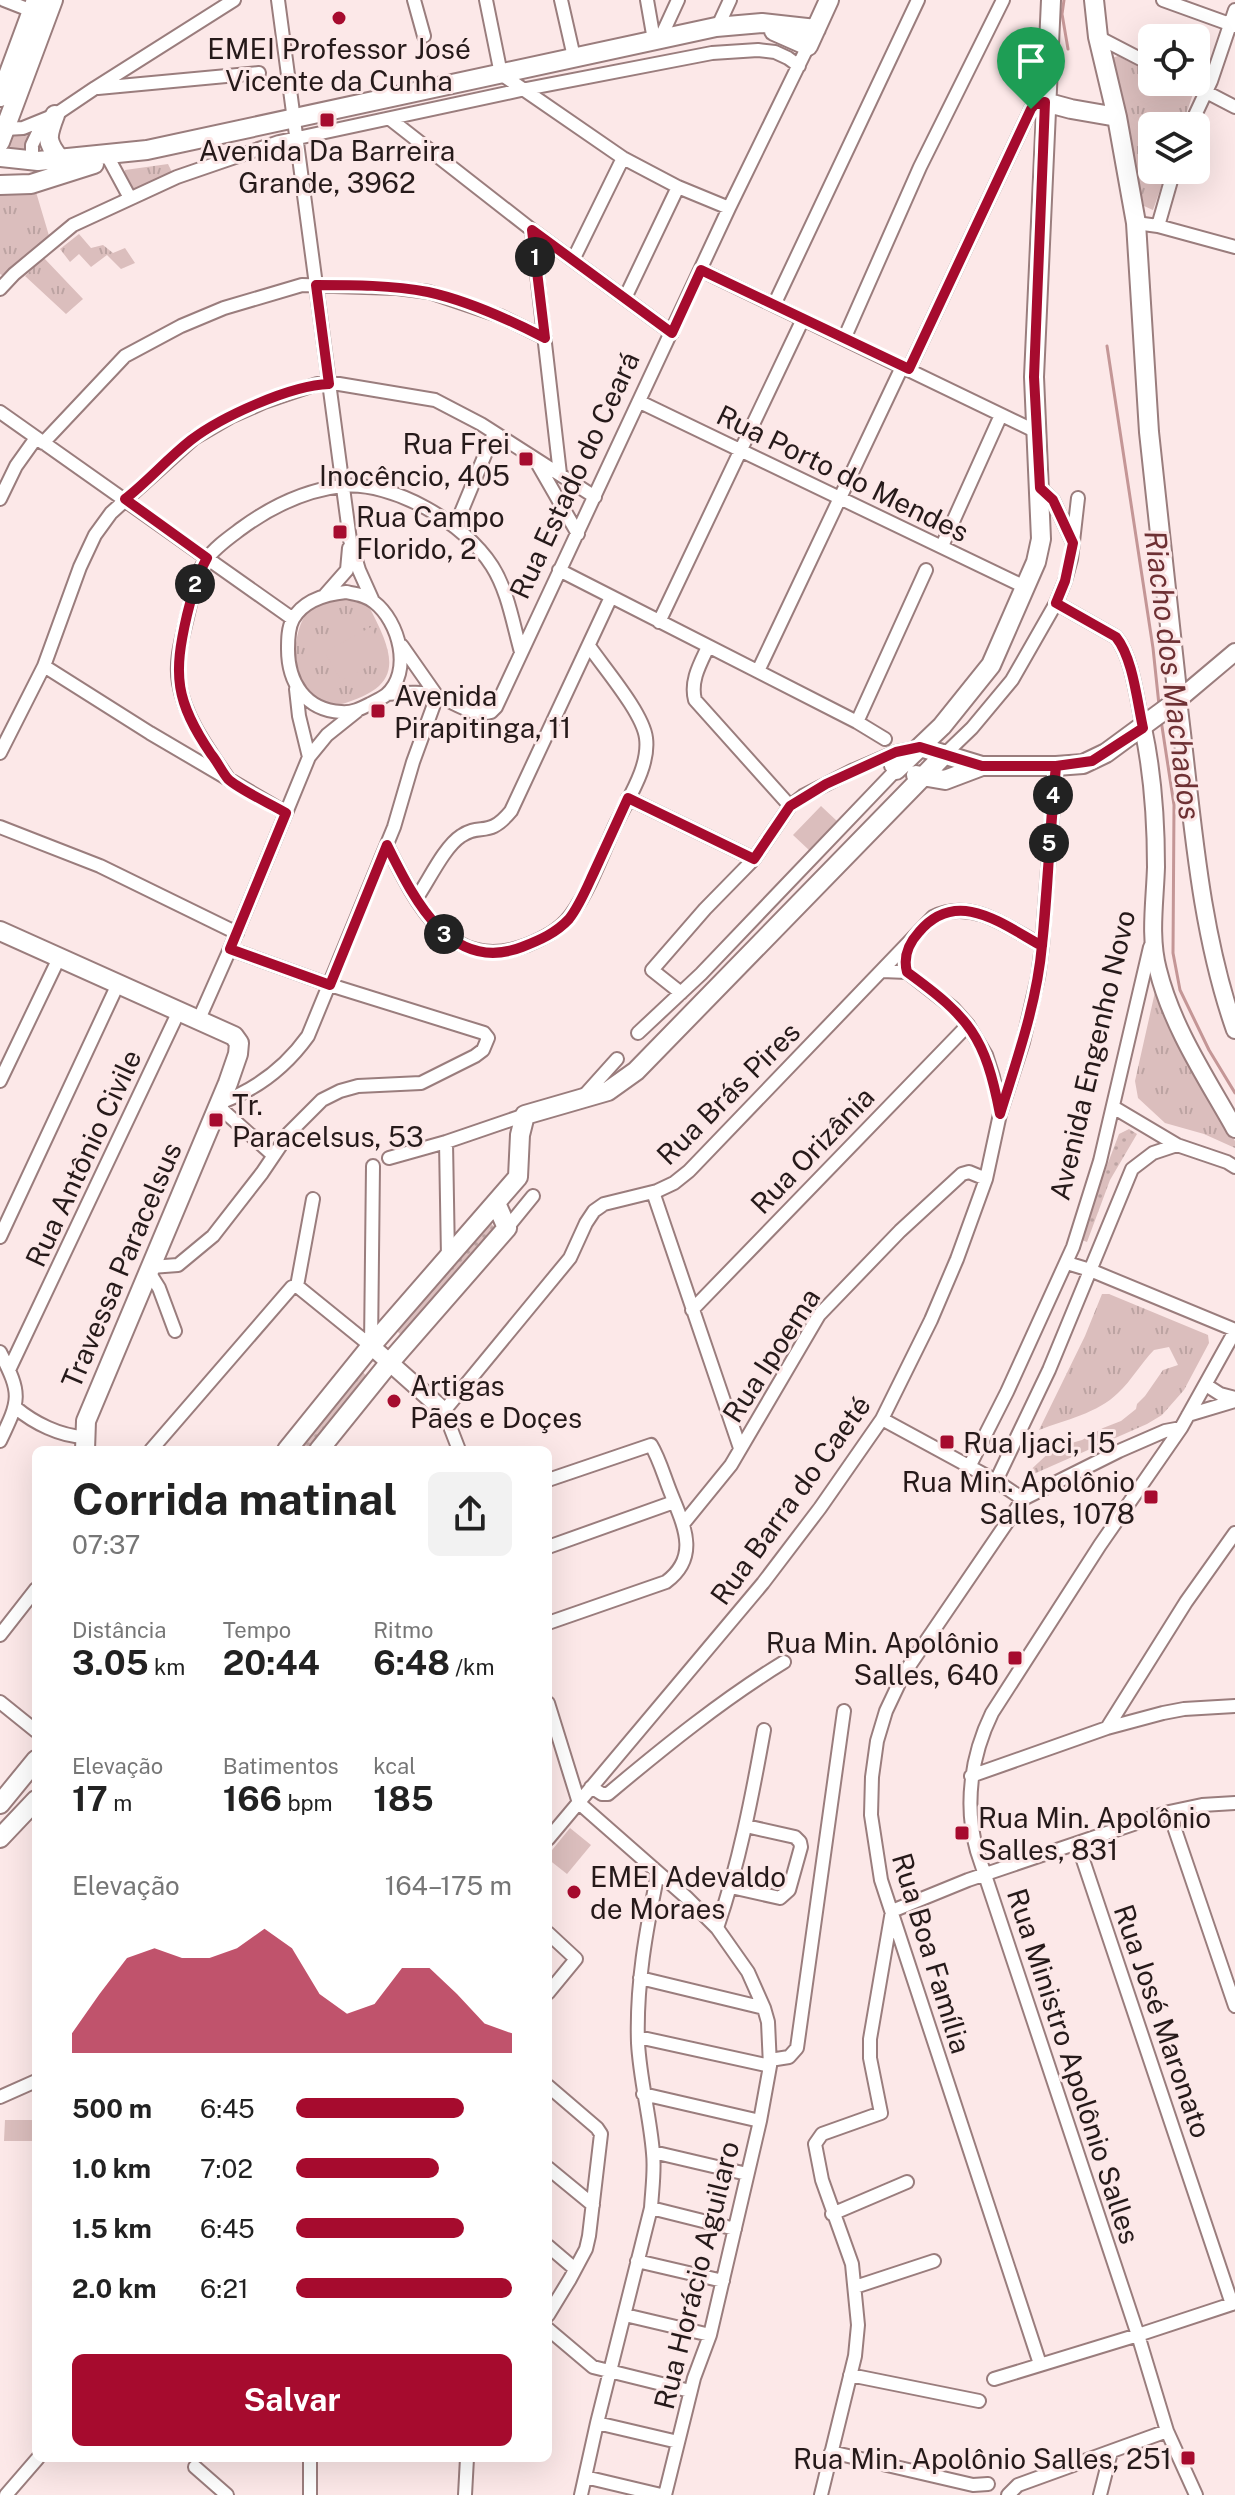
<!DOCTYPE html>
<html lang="pt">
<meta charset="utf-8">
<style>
body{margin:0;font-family:"Public Sans",sans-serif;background:#f2f2f2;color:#222;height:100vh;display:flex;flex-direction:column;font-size:30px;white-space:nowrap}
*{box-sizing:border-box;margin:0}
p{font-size:26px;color:#767676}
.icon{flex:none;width:44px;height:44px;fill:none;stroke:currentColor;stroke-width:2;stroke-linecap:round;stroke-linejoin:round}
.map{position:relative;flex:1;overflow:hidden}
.side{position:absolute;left:32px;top:1446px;width:520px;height:1016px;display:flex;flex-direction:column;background:#fff;border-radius:12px;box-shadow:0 8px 32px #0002}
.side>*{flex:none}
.fabs{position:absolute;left:1138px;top:24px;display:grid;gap:16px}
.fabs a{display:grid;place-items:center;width:72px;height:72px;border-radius:12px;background:#fff;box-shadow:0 8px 32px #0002;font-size:40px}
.pin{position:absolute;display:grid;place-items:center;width:68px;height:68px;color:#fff;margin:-82px -34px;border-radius:50% 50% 50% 0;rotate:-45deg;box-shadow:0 0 8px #0007}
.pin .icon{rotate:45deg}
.km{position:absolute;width:40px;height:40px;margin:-20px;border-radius:50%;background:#222;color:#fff;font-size:22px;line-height:40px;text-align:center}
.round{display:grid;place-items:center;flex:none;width:84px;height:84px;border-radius:12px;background:#f2f2f2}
.head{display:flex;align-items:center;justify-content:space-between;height:136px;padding:0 40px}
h1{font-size:44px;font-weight:700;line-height:60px}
.stats{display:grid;grid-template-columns:repeat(3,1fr);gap:12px;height:136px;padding:8px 40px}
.stats div{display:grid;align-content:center}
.stats b{font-size:34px;font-weight:700}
.stats small{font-size:22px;font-weight:400}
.stats p{font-size:22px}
.chart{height:224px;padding:16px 40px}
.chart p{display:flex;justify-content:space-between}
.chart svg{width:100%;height:144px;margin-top:8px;fill:#a60b2e;opacity:.7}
.cta{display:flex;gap:16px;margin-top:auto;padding:16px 40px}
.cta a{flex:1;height:92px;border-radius:12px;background:#a60b2e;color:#fff;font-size:32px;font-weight:700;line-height:92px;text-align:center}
ul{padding:0 40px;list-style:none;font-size:26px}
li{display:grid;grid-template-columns:128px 96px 1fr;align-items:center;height:60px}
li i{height:20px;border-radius:10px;background:#a60b2e}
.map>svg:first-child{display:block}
</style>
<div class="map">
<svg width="1235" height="2495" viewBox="0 0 1235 2495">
<defs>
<pattern id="grass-dots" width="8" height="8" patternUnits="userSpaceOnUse" patternTransform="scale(2)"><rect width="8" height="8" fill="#dbbebd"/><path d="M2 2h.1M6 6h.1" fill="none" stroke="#bca3a2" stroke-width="1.8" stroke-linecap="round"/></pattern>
<pattern id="park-tufts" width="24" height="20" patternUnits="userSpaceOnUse" patternTransform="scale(2)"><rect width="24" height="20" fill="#dbbebd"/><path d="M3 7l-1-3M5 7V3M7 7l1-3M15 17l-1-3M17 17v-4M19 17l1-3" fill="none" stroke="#bca3a2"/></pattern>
</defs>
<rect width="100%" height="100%" fill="#fce8e8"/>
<path fill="url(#grass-dots)" d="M1129,1129L1137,1134L1110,1180L1087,1242L1079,1239L1119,1134Z
M490,1223L495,1227L401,1335L397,1331Z
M362,1372L367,1376L307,1450H299Z"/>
<path fill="url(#park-tufts)" d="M1118,56L1152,74V82H1168L1193,94L1182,126H1152V170H1167L1153,210L1144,206L1120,99L1116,67L1112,58Z
M37,128L27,157L1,154L9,131Z
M168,164L174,176L117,201L125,170Z
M0,191L36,192L50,239L4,276L0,274Z
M79,234L91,248L103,245L113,253L125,248L135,263L121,269L107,255L91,267L79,254L70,262L60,249Z
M44,258L83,299L66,314L25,276Z
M344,599L368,605C400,664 402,689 331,707C318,699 305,692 299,677C291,660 296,618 313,607C321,603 335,601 344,599Z
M1155,992L1235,1141V1148L1204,1134L1165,1123L1138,1098L1135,1081Z
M1102,1294H1109L1208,1335L1209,1343L1184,1390L1162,1415L1147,1424L1029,1476L1023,1477L1054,1448L1082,1440L1103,1428L1121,1421L1136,1409L1137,1404L1145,1396L1163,1370L1178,1365L1169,1347L1154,1350C1141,1363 1132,1380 1118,1393C1098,1413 1065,1420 1039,1430L1085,1336Z"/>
<path fill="#dbbebd" d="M371,627L387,656L341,681L325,652Z
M821,806L838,822L810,851L793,835Z
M570,1828L591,1845L567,1874L548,1859V1855Z
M5,2120H36V2141H4Z"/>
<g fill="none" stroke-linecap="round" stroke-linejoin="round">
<path stroke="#c49696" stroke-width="3" d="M1064,0L1062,14L1068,49
M1107,346L1153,648L1159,705
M1161,720L1174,805L1173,953L1180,990L1209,1050L1235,1093"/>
<g stroke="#9a7d7d" stroke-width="16">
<path id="minor" d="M4,0L32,11
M278,0L350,540L359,570L372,599
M414,0L424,36
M486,0L501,74L623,158L678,187L729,208
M561,0L574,57
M647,0L654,40
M1163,0L1235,26
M718,26L730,0
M1098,37L1152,65
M660,39L678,0
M1187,82L1235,107
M98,88L259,73
M390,119L532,230L672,333
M1190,126L1211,81L1235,10
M5,129L23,128L55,115L95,88L234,0
M32,160V145L43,122
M110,161L130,198
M1136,223L1158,226L1235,247
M1158,226L1174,170
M532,230L560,474
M573,260L623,158
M701,270L1037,432
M0,289L14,274L73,225L177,177L279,142L521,90L712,53L758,50L775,52L788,58L799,66
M625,298L678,187
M774,305L918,0
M844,339L920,167L1003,0
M909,369L1031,109L1035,104L1045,102
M640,402L1025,587
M0,412L293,619
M43,443L125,356L181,326L224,308L302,285L397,288L429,292L500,316L545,338
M536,461L578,534
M1040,488L1053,500L1073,543
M0,499L16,466L36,438
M455,527L494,433
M942,546L1001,415
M559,570L857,722L885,739
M346,592C356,594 366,595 374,602C399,621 413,672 386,695C381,699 375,701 370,704C360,709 352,713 341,712C305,710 288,682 288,649C288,639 288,628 293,619C304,600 326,594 346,592Z
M325,595L347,570L349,548
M1056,603L1116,637C1133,658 1137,701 1143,728
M659,622L803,319
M402,646L437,696
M708,647C700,664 690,681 695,700L790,806
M44,666L150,733L286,813
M758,671L902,367
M296,689L299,716L309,757
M387,694C404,693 420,691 437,696C455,702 472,717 491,712L496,707L729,208L808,46
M857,722L926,570
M0,753L44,666L80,567L95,535L111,513L194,438L230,417L264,402L317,384H339L435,400L481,424L595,497
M945,754L972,728L1012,680L1056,603L1065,581L1071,559L1078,498
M229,780C209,750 185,719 179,683C175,661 182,639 187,617C192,598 194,576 206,560C215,547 230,537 242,528C271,507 306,490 342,486C393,481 465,523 492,566C508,591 513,624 521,652
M628,798L754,859
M0,827L100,866L237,933
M387,845C415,902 450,975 527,945C544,938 560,930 571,915C590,889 601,857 614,828C626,801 650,768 646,738C643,713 604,668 589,646
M416,899C428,882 444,847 461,836C481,822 488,839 511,811L611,597
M882,971L907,972L953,1008L968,1025L986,1055L993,1077L1000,1109
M681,993L652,970L705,909L754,859L790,806L803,796L854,770L896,752L917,748
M199,1019L230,949L309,757L327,735L357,711
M638,1033L701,974L896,770L891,766
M0,1081L59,958
M582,1098L617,1059
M219,1103C256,1090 285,1068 308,1036L394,827L413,762L437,696
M218,1106L273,1155
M1113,1107L1177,1145L1227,1162L1235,1167
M446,1142L448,1258
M389,1158L446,1142L525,1115
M653,1192L740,1448
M507,1228L533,1196
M0,1237L118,984
M1067,1263L1090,1270L1235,1330
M151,1267L178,1265L213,1236L262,1173L289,1133L322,1100L340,1091L358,1086L421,1083L475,1056L483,1050L488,1038L484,1033L330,985L230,949
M149,1272L159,1288L175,1331
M297,1286L371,1346
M297,1286L313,1199
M692,1310L968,1025
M371,1346L373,1166
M0,1352C22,1395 20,1399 0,1441
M9,1370L179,1011
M1206,1385L1220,1394L1235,1398
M16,1408C34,1423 60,1436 84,1437
M1188,1415L1235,1401
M882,1419L996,1481L1023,1499
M151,1450L292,1287L297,1286
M459,1450L444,1411L570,1258L586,1223L594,1211L604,1204L657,1191L674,1183L689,1171L933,917C972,898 1008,927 1042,946
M969,1467L1007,1392L1073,1247L1100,1161L1150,947
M548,1480L651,1445C659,1458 664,1476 670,1491C683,1524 701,1556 666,1582L548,1623
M996,1481L1049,1370L1132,1169L1153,1153L1177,1145
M683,1524L731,1465L819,1315L900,1231L962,1174L969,1172L986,1179
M548,1547L674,1502
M0,1635L36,1589
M0,1702L36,1731
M548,1703L579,1803L686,1897L717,1928L748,1972L764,2008L768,2022L770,2066L760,2121L710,2335L694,2378L665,2495
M1107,1728L1186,1602L1235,1533
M971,1776L1107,1728L1163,1713L1184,1709L1235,1706
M591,1787L602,1794H608C664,1747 722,1700 784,1662
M1169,1812L1235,2006
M548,1839L763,1583L820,1508L882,1419L931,1320L957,1259L986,1179L1000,1114L1023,1042L1038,977L1042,946L1056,766
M1078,1845L1232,2304
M731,1887L780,1898L789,1890L801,1847L800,1842L795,1837L746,1826
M717,1928C739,1864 752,1797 764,1730
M548,1933L576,1959L548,1993
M640,1978L764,2008
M638,2037L770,2066
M770,2060L789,2057L797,2048L844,1711
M548,2086L597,2128L601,2134L589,2236L586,2249L570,2279L548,2315
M643,2094L760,2121
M0,2097L36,2081
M653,2152L747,2174
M548,2168L593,2205
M651,2208L735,2229
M832,2214L907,2182
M548,2246L575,2269
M637,2261L723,2281
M855,2287L934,2261
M625,2315L710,2335
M548,2329L593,2367L690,2391
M1040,2364L881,1880L871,1815L872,1777L877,1741L886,1711L903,1675L1023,1499L1119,1451L1165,1431L1181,1428
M850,2375L979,2401
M994,2379L1138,2335L1235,2303
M597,2423L678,2442
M831,2452L973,2485L988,2484
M310,2458V2495
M195,2467L227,2495
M585,2477L661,2495
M6,2495L38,2458
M465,2495L467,2458
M581,2495L597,2423L651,2208C652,2190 655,2171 653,2153C650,2116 640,2080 638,2043C636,1985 646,1930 658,1873
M821,2495L855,2356L858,2325L852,2264L822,2180L815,2144L822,2134L881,2113L870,2058V2039L892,1911L968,1880L1169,1812L1202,1805L1235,1803
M1008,2495L1018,2485L1167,2431
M1100,2495L1111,2452
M1196,2495L1167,2431L1138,2335L977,1851C964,1805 971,1756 992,1713L1100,1545L1181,1428L1235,1331"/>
</g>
<g stroke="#9a7d7d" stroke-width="20">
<path id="tertiary" d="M1235,652L1178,700C1192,810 1198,925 1235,1030
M1143,728C1153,774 1156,820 1156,867C1155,901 1149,937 1158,970C1172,1027 1207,1079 1235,1129
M371,1346L444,1411"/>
</g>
<g stroke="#9a7d7d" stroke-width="22">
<path id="secondary" d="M774,31L808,46L829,0
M0,97L36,0
M1045,102L1071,109L1117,117
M55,115C47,136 45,141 60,159
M0,142L53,0
M0,157L38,161L147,150L716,27L762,23L816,29
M0,185L31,184L94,164
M920,747L982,766H1056L1083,764L1106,753L1178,700L1149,432L1136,223L1117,117L1098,37L1094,0
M896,770L942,726L991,665L1036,562L1041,539L1034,377L1051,0
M916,775L945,780L982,766
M0,931L234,1036L239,1043L238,1054L228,1083L86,1421L85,1450
M287,1450L371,1346L518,1177L520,1135L525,1115L608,1091L636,1071L945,754
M319,1450L390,1362L507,1228L496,1203
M0,1804L36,1760
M0,1838L36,1800"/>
</g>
<use href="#minor" stroke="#fff" stroke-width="12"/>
<use href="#tertiary" stroke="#fff" stroke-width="16"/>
<use href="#secondary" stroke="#fff" stroke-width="18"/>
</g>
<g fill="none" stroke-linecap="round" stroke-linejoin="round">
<g stroke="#fff" stroke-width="16">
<path id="route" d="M1031,109L909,369L701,270L672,333L532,230L545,338C508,319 469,301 428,292C392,285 353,285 316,285L329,384C291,385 221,417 191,440C167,459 148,481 125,499L207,558C197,576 192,595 187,615C173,675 175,701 211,754C217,761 222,772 228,779C240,790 271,804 286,813L230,949L330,985L387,845C413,897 450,975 522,947C540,940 556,933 569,919C580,905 587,887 595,870C606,846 617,822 628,798L754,859L790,806L826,784L896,752L920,747L982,766H1056C1049,826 1049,886 1042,945C1037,1003 1017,1059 1000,1114C985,1036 970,1018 907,972C903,957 909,943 919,932C957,887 1002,924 1042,946L1056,766L1092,761L1143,728C1137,701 1133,658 1116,637L1056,603L1065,581L1073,543L1053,500L1040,488L1034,377L1045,102L1035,104L1031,109"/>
</g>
<use href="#route" stroke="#a60b2e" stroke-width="10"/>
</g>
<g fill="#a60b2e" stroke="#fce8e8" stroke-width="3">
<circle cx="339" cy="18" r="8"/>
<rect x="319" y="112" width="16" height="16" rx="4"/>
<rect x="518" y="451" width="16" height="16" rx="4"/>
<rect x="332" y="524" width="16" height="16" rx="4"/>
<rect x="370" y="703" width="16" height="16" rx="4"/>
<rect x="208" y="1112" width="16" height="16" rx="4"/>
<circle cx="394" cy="1401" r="8"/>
<rect x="939" y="1434" width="16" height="16" rx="4"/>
<rect x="1143" y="1489" width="16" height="16" rx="4"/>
<rect x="1007" y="1650" width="16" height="16" rx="4"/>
<rect x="954" y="1825" width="16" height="16" rx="4"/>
<circle cx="574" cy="1892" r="8"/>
<rect x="1180" y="2450" width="16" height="16" rx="4"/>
</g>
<g text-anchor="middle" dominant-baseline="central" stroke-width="6" stroke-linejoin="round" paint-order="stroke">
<g font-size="28" fill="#261a1a" stroke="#fce8e8" text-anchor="start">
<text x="339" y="48" text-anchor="middle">EMEI Professor José<tspan x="339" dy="32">Vicente da Cunha</tspan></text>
<text x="327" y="150" text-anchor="middle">Avenida Da Barreira<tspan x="327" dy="32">Grande, 3962</tspan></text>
<text x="510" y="443" text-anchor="end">Rua Frei<tspan x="510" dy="32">Inocêncio, 405</tspan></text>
<text x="356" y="516">Rua Campo<tspan x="356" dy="32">Florido, 2</tspan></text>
<text x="394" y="695">Avenida<tspan x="394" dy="32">Pirapitinga, 11</tspan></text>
<text x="232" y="1104">Tr.<tspan x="232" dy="32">Paracelsus, 53</tspan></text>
<text x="410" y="1385">Artigas<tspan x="410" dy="32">Pães e Doçes</tspan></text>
<text x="963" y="1442">Rua Ijaci, 15</text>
<text x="1135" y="1481" text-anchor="end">Rua Min. Apolônio<tspan x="1135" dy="32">Salles, 1078</tspan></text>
<text x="999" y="1642" text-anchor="end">Rua Min. Apolônio<tspan x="999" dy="32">Salles, 640</tspan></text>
<text x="978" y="1817">Rua Min. Apolônio<tspan x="978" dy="32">Salles, 831</tspan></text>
<text x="590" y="1876">EMEI Adevaldo<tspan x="590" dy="32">de Moraes</tspan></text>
<text x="1172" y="2458" text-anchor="end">Rua Min. Apolônio Salles, 251</text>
</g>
<g font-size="28" fill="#261a1a" stroke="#fce8e8">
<text transform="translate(843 473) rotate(26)">Rua Porto do Mendes</text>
<text transform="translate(574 475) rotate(-65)">Rua Estado do Ceará</text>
<text transform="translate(1092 1055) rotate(-77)">Avenida Engenho Novo</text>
<text transform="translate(728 1093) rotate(-45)">Rua Brás Pires</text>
<text transform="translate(812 1150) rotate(-46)">Rua Orizânia</text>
<text transform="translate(83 1158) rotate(-65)">Rua Antônio Civile</text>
<text transform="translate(121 1265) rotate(-67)">Travessa Paracelsus</text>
<text transform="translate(771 1355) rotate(-57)">Rua Ipoema</text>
<text transform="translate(790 1500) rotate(-54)">Rua Barra do Caeté</text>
<text transform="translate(932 1953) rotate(73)">Rua Boa Família</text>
<text transform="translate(1163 2021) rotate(71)">Rua José Maronato</text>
<text transform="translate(1074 2066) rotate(72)">Rua Ministro Apolônio Salles</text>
<text transform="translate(696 2275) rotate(-76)">Rua Horácio Aguilaro</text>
</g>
<g font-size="30" font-style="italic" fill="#6e3134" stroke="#fce8e8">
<text transform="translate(1173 675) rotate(83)">Riacho dos Machados</text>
</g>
</g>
</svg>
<div class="fabs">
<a><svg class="icon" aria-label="locate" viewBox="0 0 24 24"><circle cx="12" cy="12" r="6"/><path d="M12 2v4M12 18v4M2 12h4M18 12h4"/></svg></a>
<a><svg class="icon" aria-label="layers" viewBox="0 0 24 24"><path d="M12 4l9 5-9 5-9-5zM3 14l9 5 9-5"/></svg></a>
</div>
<div class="pin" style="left:1031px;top:109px;background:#1e9e55"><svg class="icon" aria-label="arrive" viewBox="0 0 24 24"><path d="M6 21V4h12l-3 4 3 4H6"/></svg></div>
<b class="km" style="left:535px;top:257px">1</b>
<b class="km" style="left:195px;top:584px">2</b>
<b class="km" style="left:444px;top:934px">3</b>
<b class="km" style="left:1053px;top:795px">4</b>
<b class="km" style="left:1049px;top:843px">5</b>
<section class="side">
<div class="head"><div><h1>Corrida matinal</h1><p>07:37</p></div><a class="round"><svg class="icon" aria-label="share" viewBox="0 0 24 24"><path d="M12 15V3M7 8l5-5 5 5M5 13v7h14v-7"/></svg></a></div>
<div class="stats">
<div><p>Distância</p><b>3.05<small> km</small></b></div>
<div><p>Tempo</p><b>20:44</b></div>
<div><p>Ritmo</p><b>6:48<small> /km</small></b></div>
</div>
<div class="stats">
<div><p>Elevação</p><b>17<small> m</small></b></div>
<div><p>Batimentos</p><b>166<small> bpm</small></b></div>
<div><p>kcal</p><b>185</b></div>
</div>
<div class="chart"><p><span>Elevação</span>164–175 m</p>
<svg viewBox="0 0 160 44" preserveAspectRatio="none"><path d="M0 44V38L10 26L20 15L30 12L40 15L50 15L60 12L70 6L80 12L90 26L100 32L110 29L120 18L130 18L140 26L150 35L160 38V44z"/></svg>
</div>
<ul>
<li><b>500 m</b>6:45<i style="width:78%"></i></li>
<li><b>1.0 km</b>7:02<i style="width:66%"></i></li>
<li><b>1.5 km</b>6:45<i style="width:78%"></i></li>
<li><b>2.0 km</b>6:21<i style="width:100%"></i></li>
</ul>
<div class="cta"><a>Salvar</a></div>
</section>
</div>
